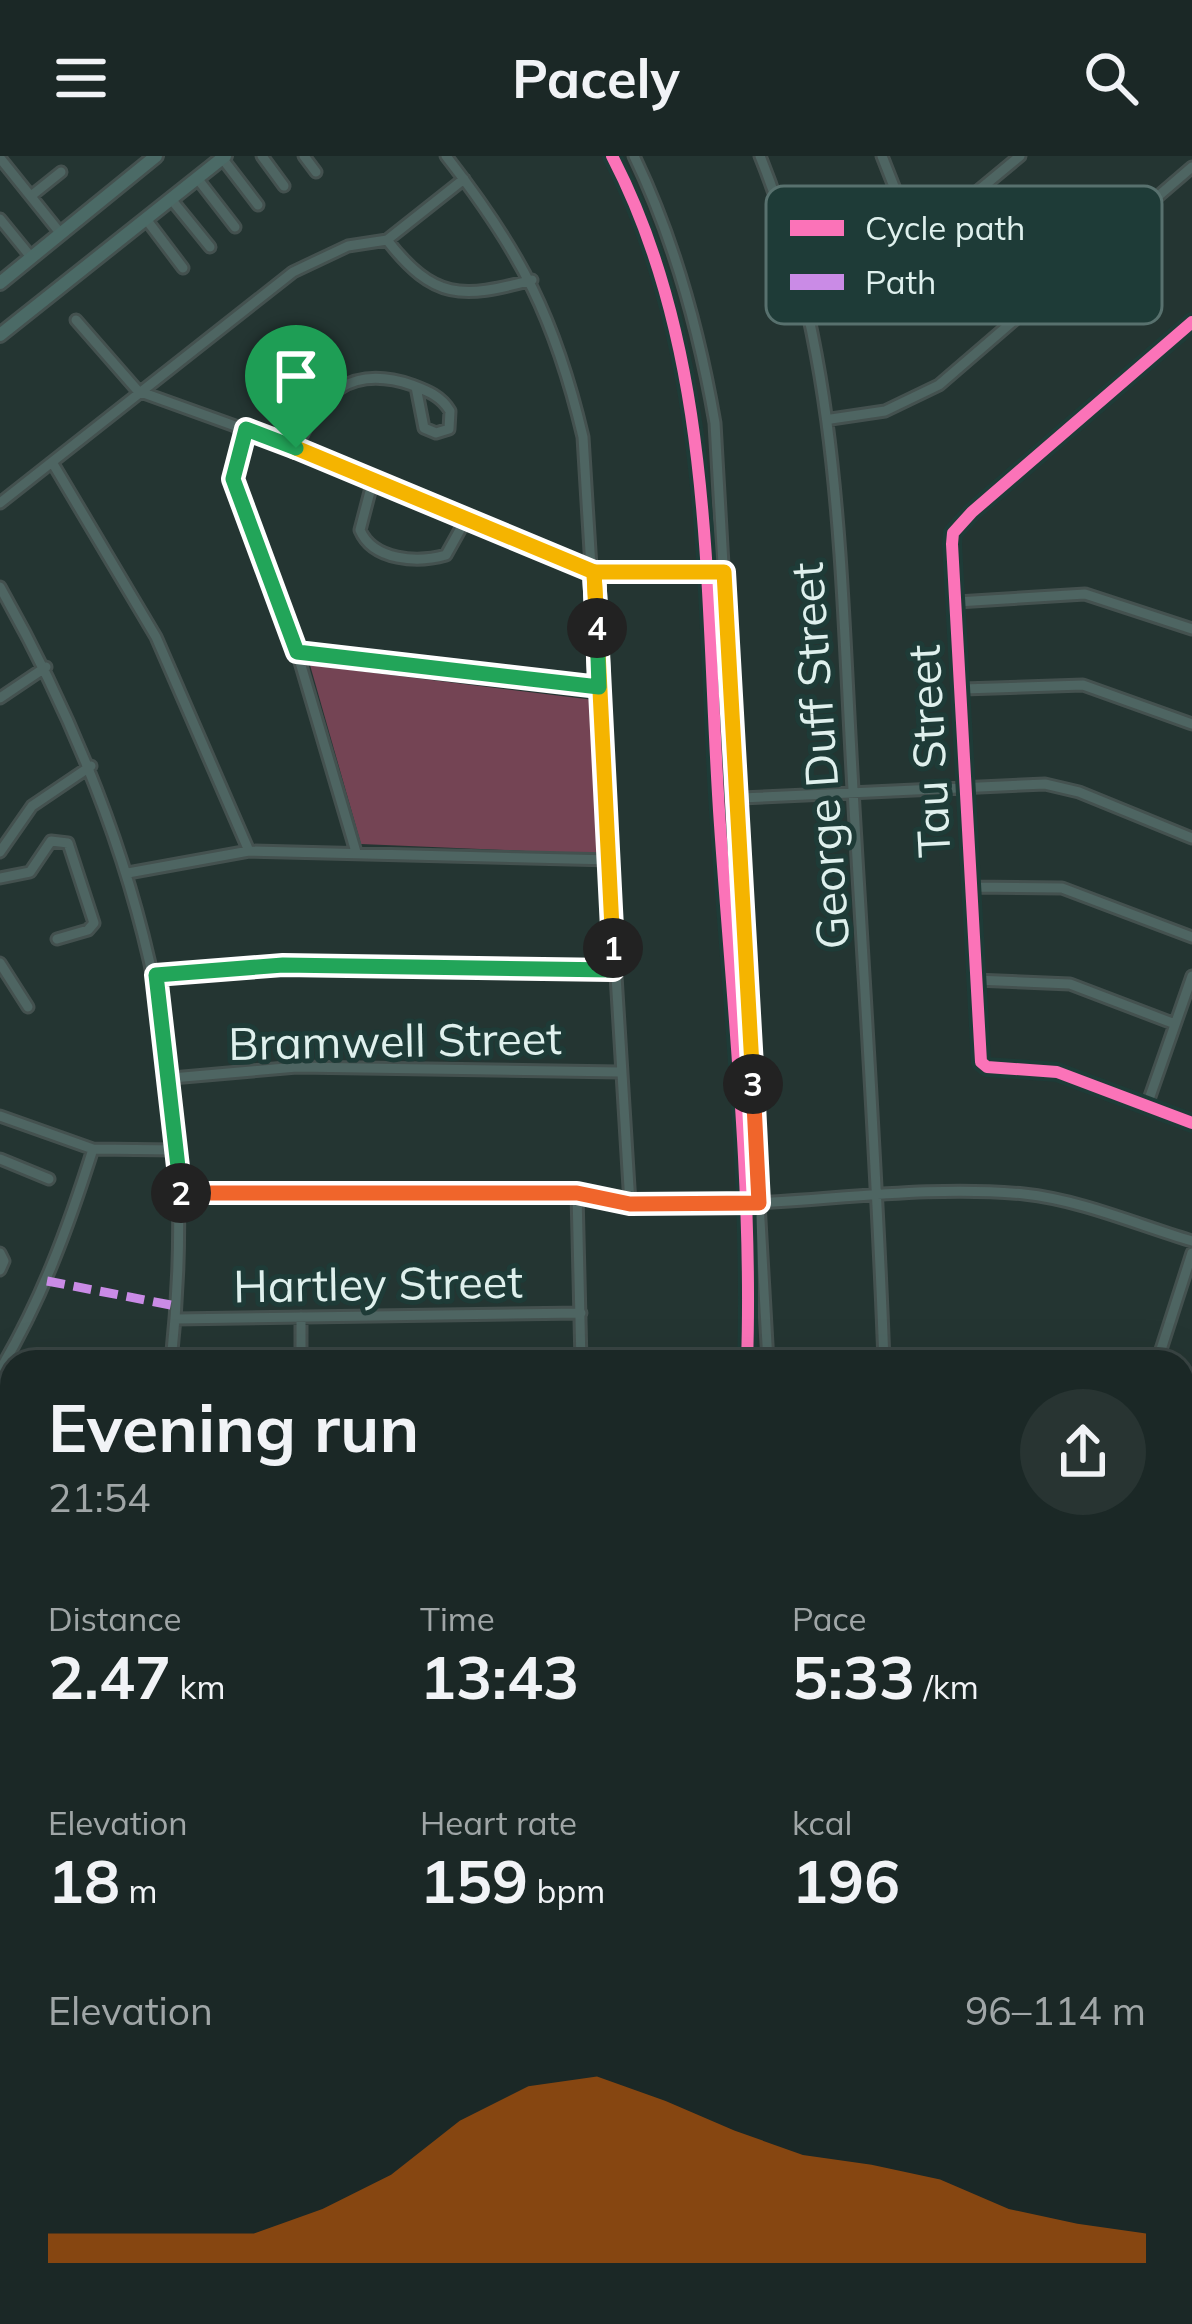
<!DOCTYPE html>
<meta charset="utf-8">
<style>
body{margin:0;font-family:Mulish,sans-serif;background:#283432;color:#f1f3f6;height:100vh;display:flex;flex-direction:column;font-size:45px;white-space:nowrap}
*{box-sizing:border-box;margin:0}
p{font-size:39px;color:#a0a6a7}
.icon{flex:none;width:66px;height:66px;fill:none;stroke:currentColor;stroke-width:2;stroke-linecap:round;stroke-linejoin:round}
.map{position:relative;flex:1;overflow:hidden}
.side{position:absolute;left:0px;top:1194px;width:1194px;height:975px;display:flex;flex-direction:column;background:#1b2826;border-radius:36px 36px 0 0;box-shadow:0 12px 48px #0002,0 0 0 3px #394443}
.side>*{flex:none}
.pin{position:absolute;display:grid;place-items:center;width:102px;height:102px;color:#fff;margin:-123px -51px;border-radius:50% 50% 50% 0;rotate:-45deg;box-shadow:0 0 12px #0007}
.pin .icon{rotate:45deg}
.km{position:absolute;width:60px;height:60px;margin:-30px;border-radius:50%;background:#222;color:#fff;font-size:33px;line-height:60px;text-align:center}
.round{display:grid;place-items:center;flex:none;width:126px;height:126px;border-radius:63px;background:#283432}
.headline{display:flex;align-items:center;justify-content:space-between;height:204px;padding:0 48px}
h1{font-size:66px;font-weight:700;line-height:90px}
.metrics{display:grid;grid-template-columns:repeat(3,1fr);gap:18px;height:204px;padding:12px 48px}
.metrics div{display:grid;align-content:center}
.metrics b{font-size:60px;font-weight:700}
.metrics small{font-size:33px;font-weight:400}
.metrics p{font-size:33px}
.chart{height:336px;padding:24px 48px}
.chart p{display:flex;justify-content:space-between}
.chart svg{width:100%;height:216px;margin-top:12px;fill:#b45309;opacity:.7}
header{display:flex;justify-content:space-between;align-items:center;height:156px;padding:0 48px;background:#1b2826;font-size:54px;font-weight:700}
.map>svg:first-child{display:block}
</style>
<header><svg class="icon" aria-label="menu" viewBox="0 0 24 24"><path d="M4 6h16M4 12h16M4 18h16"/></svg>Pacely<svg class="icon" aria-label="search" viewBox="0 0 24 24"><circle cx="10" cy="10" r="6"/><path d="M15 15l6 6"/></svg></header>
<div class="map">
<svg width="1192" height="2168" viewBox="0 0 1192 2168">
<rect width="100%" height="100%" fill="#243532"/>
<path fill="#744454" d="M310,509L594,544L599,698L361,688Z"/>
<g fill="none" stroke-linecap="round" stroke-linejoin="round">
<g stroke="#44514f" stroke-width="15">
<path id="minor" d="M262,0L284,30
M304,0L316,16
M446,0C521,96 555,162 583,281L630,1048
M612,0C718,204 704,446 720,669C732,842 753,1034 747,1206
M634,0C675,85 699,174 715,267L768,1206
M760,0C840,198 840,406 852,616C863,813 877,1009 884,1206
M882,0L895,33L924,79
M0,2L61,78
M222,2L258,49
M197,22L235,71
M31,40L61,16
M171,43L210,91
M0,63L31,101
M146,63L183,112
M387,84C434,144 461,143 532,124
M809,146L869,125L1020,0
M76,164L138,235L296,292L594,416H725
M1192,166L972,356L953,377L952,388L981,906L987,911L1057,916L1192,967
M831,263L885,255L939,229L1192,11
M246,273L232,315L236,336L297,496L356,696
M296,292C320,238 350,208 412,229C428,235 441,240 450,255L449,273L436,277L424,272L416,231
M52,306L156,481L249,695
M373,324L360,374C373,405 418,407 446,399L466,363
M0,347L293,116L348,90L387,84L464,23
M0,431C139,677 202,923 171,1206
M957,446L1085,438L1192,473
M297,496L599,531
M963,533L1083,529L1192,568
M0,542L46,511
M718,643L1045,628L1079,636L1192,682
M0,696L32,650L91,610
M128,717L249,695L612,704
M0,722L30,716L51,685L68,687L94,767L88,774L57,783
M971,731L1062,732L1192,781
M0,807L28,851
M156,819L283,809L613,815
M975,824L1070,828L1175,868
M172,922L297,911L620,916
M1147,949L1192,820
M0,960L93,993L177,994
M0,1003L49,1023
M577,1037L581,1206
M181,1039L577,1037C725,1069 875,1024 1024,1038C1081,1044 1138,1069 1192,1085
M0,1097L4,1105L0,1114
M301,1161V1206
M176,1163L581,1157
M1157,1206L1192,1097
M0,1214C42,1143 68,1072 93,993
M0,1384L9,1356
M0,1442L12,1450
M1182,1529L1192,1498
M1182,1558L1192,1561
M0,1596L12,1592
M1182,1686L1192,1689
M1182,1798L1192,1801
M0,1808L12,1826
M0,1865L12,1855
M1182,1910L1192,1913
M0,1980L12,1993
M1182,2023L1192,2026
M0,2126L12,2138
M1182,2133L1192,2136
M335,2157L348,2168
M599,2157L606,2168
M921,2157L957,2168
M2,2168L16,2157
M188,2168L201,2157
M219,2168L233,2157
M418,2168L425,2157
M630,2168L633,2157
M741,2168L745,2157
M852,2168L855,2157"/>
</g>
<g stroke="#44514f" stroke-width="18">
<path id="major" d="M0,127L156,0
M0,179L225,0"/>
</g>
<use href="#minor" stroke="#4e6562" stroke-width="9"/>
<use href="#major" stroke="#4b6a66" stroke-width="12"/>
<path stroke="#ca8be6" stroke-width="9" stroke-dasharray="18 9" stroke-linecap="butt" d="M47,1125L176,1150"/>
<g stroke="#1e3b37" stroke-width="20">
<path id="cycleway" d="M612,0C718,204 704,446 720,669C732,842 753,1034 747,1206
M1192,166L972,356L953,377L952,388L981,906L987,911L1057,916L1192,967"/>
</g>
<use href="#cycleway" stroke="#fb73b8" stroke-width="12"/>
</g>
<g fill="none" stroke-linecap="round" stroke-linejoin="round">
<g stroke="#fff" stroke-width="24">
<path id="split-1" d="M296,292L594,416L613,792"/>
</g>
<g stroke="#fff" stroke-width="24">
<path id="split-2" d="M181,1037L156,819L283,809L613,814V792"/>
</g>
<g stroke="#fff" stroke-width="24">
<path id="split-3" d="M181,1037H577L630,1048L759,1047L753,928"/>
</g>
<g stroke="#fff" stroke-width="24">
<path id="split-4" d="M597,472L594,416H724L753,928"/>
</g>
<g stroke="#fff" stroke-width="24">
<path id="split-5" d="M296,292L246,273L233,323L297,496L599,531L597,472"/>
</g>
<use href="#split-1" stroke="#f5b400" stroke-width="15"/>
<use href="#split-2" stroke="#22a559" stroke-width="15"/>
<use href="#split-3" stroke="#f0652b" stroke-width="15"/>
<use href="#split-4" stroke="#f5b400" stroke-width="15"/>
<use href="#split-5" stroke="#22a559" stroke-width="15"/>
</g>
<g text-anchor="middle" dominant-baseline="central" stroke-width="10" stroke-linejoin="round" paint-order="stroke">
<g font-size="45" fill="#dff0ed" stroke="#1e3b37">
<text transform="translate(928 595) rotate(-93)">Tau Street</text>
<text transform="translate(819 600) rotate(-94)">George Duff Street</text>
<text transform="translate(395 884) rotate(-1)">Bramwell Street</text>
<text transform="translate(378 1127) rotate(-1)">Hartley Street</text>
</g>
</g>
<rect x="766" y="30" width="396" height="138" rx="18" fill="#1e3b37" stroke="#58716e" stroke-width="3"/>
<rect x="790" y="64" width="54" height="16" fill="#fb73b8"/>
<rect x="790" y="118" width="54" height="16" fill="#ca8be6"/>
<g font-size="33" fill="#dff0ed">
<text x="865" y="84">Cycle path</text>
<text x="865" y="138">Path</text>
</g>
</svg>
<div class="pin" style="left:296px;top:292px;background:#1e9e55"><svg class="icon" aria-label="arrive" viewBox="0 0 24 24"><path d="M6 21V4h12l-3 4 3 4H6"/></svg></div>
<b class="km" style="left:613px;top:792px">1</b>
<b class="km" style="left:181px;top:1037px">2</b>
<b class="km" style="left:753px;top:928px">3</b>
<b class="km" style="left:597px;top:472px">4</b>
<section class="side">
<div class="headline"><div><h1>Evening run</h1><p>21:54</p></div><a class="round"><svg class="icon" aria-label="share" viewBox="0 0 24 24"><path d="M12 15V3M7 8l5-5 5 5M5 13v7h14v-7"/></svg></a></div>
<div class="metrics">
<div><p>Distance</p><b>2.47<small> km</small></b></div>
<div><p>Time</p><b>13:43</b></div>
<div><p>Pace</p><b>5:33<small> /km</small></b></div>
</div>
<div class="metrics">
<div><p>Elevation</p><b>18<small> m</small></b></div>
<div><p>Heart rate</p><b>159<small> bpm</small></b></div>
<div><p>kcal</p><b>196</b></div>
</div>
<div class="chart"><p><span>Elevation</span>96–114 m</p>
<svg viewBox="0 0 160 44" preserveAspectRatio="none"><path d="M0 44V38L10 38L20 38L30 38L40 33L50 26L60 15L70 8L80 6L90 11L100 17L110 22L120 24L130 27L140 33L150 36L160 38V44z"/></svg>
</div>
</section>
</div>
